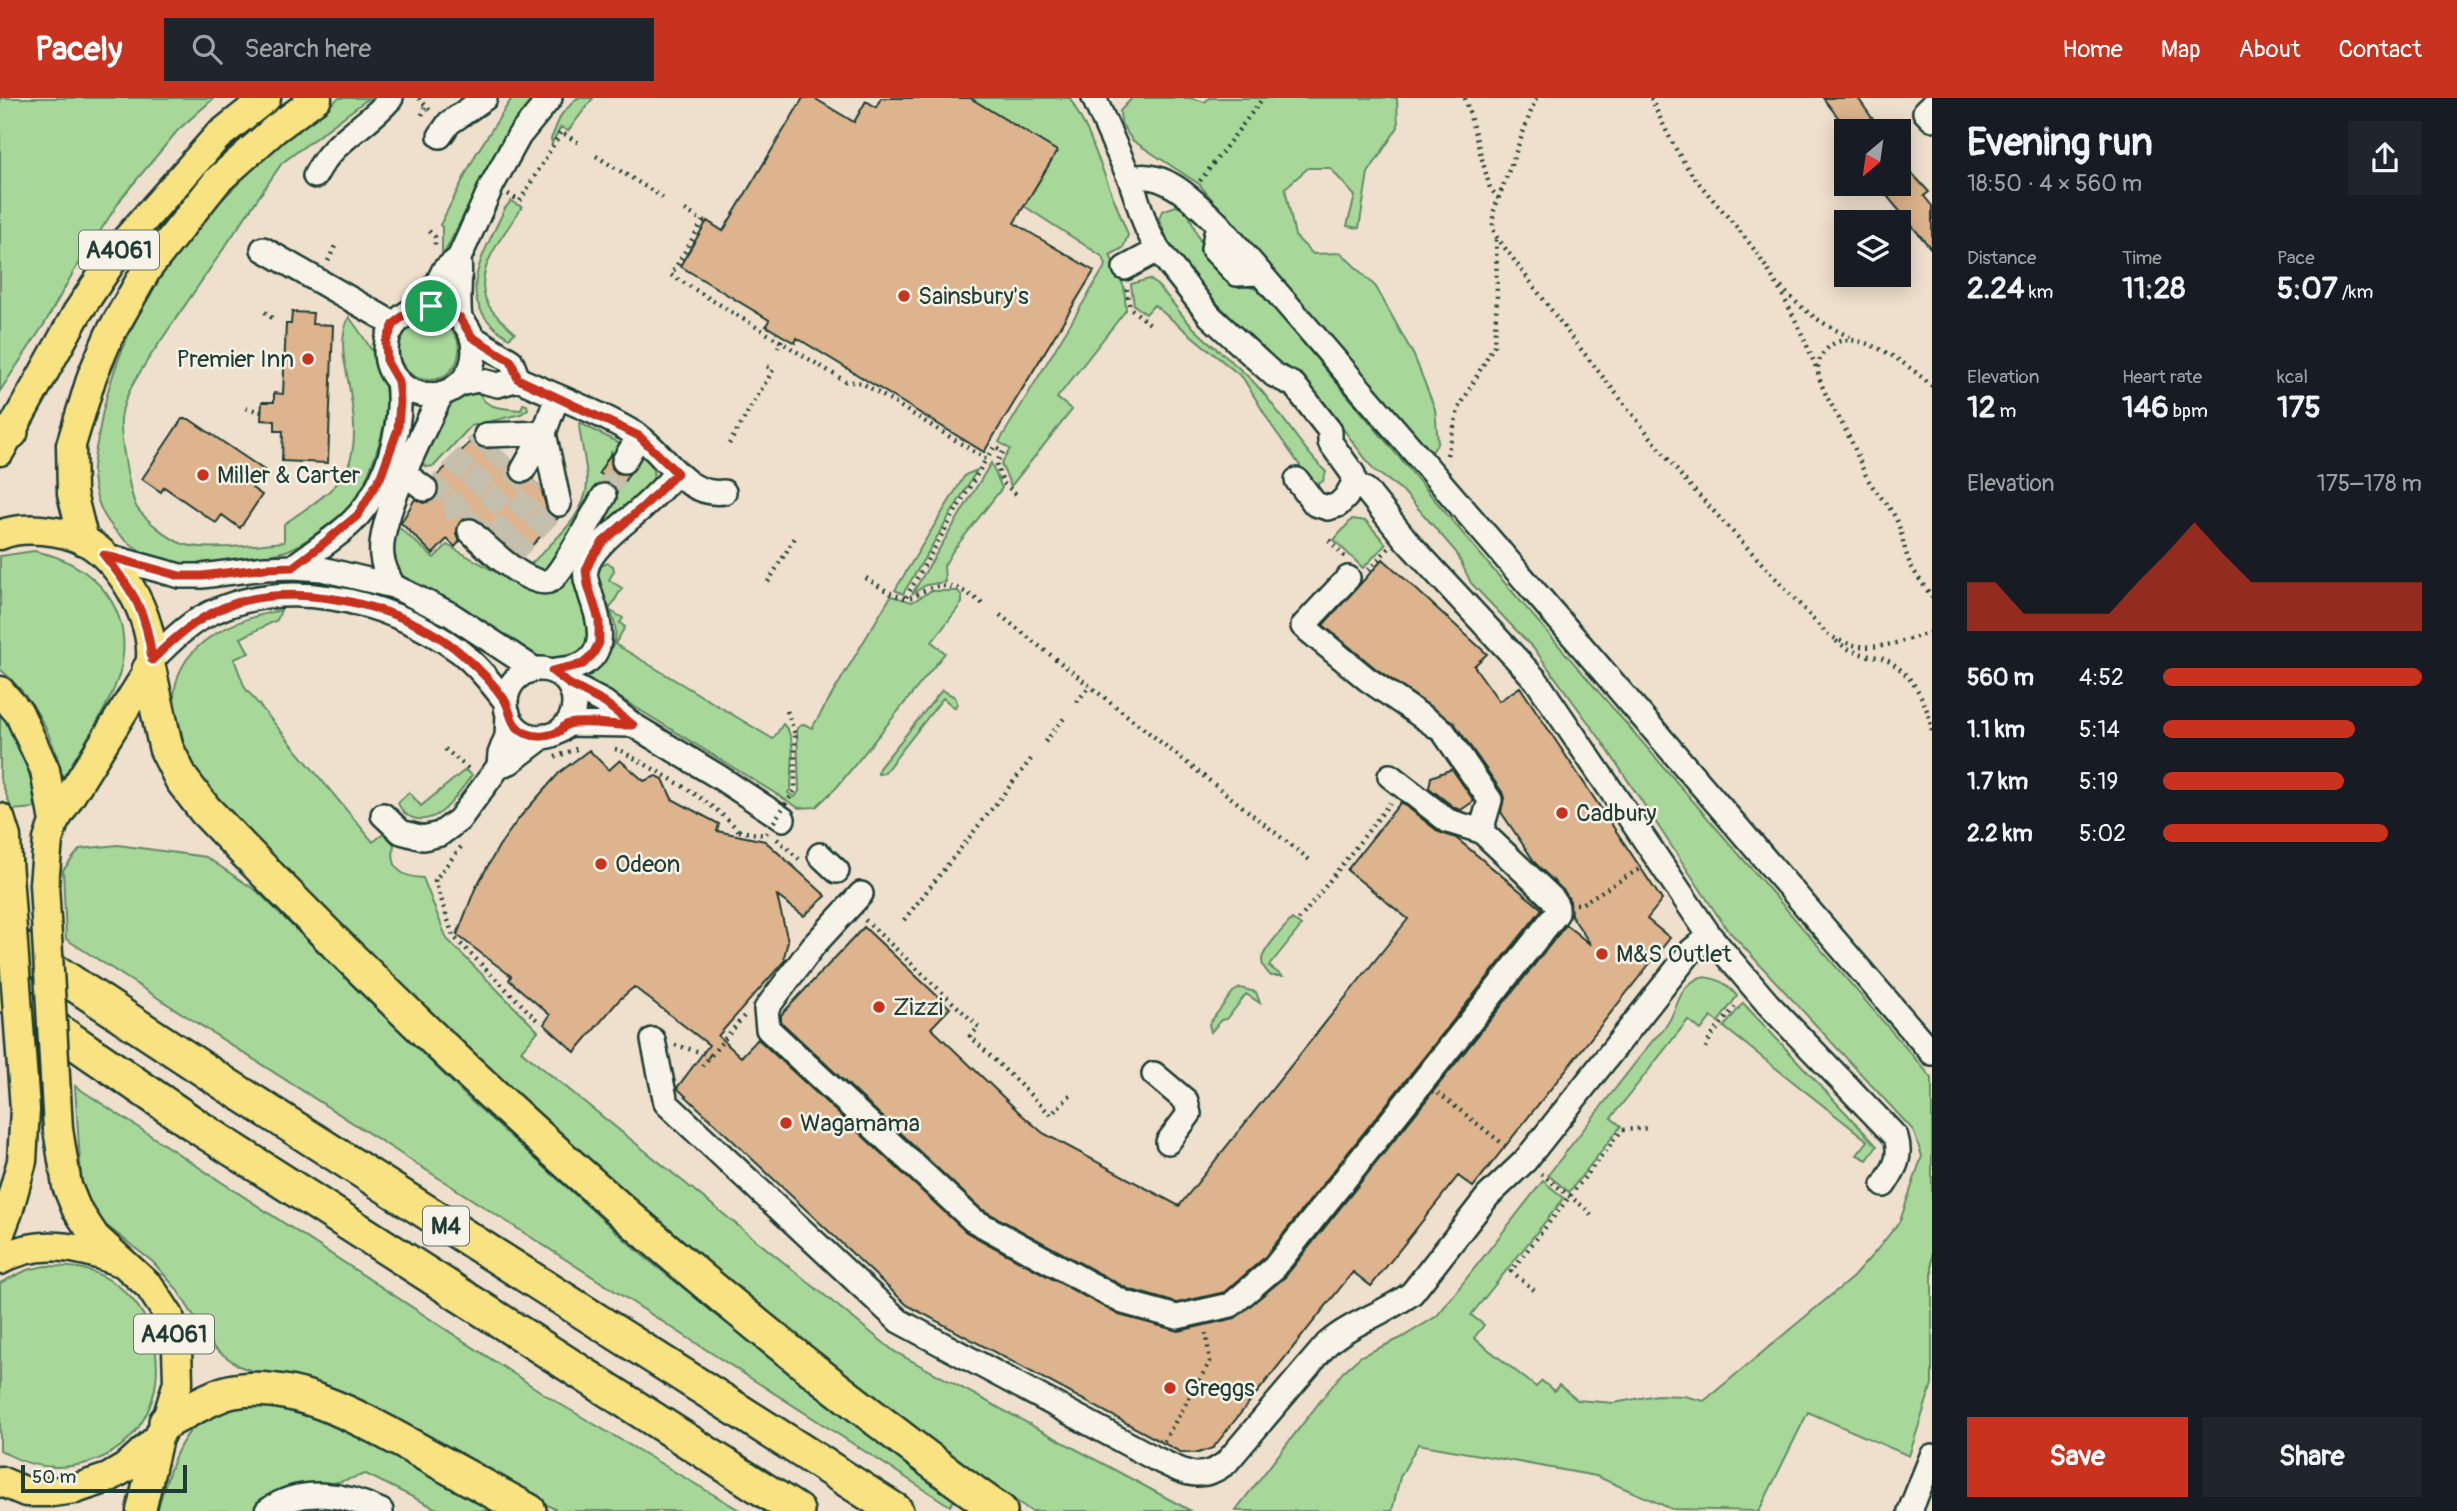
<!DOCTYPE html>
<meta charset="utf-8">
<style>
body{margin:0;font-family:Pangolin,sans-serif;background:#20242c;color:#f1f3f6;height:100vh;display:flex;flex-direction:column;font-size:26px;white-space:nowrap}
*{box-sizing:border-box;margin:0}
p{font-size:23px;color:#9ea1a6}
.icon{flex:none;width:38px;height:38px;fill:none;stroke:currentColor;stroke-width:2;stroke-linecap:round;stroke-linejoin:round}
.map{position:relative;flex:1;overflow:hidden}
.details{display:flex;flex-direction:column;background:#171b24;width:525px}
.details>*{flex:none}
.needle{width:46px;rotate:209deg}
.tools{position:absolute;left:1834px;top:21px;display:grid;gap:14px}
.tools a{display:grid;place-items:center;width:77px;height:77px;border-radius:0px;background:#171b24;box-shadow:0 4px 18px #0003;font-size:35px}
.scale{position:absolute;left:21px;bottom:18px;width:166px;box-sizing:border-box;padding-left:7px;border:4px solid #1f3d34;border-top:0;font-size:19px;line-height:24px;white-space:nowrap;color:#1f3d34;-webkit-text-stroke:5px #f7f3e8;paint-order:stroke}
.pin{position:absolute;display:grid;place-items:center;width:60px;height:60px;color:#fff;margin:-30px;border:4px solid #fff;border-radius:50%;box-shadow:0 2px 7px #0007}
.round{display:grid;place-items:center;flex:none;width:74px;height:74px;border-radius:0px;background:#20242c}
.summary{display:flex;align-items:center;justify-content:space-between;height:119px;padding:0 35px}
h1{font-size:38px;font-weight:700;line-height:52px}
.figures{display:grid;grid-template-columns:repeat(3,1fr);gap:10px;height:119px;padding:7px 35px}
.figures div{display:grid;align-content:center}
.figures b{font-size:30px;font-weight:700}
.figures small{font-size:19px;font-weight:400}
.figures p{font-size:19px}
.chart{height:196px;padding:14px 35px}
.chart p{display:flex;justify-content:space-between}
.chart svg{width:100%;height:126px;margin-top:7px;fill:#c8321e;opacity:.7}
.cta{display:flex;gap:14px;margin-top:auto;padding:14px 35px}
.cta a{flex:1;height:80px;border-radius:0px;background:#c8321e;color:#fff;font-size:28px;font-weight:700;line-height:80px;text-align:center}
.cta a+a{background:#20242c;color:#f1f3f6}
ul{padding:0 35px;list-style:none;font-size:23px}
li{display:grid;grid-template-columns:112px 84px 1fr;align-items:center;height:52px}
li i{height:18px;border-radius:9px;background:#c8321e}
header{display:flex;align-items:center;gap:42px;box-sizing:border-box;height:98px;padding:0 35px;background:#c8321e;color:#fff}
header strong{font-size:33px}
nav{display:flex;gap:38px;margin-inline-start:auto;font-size:24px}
.search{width:490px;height:63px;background:#20242c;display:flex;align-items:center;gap:18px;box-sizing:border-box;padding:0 24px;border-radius:0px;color:#9ea1a6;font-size:26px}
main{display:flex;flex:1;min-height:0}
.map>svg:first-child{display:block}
</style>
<header>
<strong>Pacely</strong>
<div class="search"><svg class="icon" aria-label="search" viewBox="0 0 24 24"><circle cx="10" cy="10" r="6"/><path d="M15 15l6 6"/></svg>Search here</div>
<nav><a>Home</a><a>Map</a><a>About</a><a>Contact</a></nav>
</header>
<main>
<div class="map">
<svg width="1932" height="1413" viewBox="0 0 1932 1413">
<rect width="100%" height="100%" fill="#efe0cd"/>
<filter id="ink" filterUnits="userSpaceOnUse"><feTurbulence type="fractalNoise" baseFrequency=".0143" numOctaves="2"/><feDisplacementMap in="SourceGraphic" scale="14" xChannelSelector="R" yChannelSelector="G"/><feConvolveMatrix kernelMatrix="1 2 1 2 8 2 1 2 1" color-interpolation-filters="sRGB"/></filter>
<g filter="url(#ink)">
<path fill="#a8d899" stroke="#648a66" stroke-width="2" d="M0,0H214L178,32L123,98L74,173L45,225L0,293Z
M339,0H369L282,65L147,263C136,281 123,299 121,321C120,337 129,396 137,410C145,421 170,442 183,446C207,454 257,446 284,444V426C301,414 332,395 343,378C362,349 352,303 346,271C342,253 341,235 349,219C364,239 381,263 385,289C390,320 378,352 366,381C364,387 362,395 358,400C347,414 302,448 286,453C269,458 250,459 234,462C202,467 170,470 141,453C112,436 95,411 93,377C92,365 96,352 98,340C119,194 225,84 339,0Z
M512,0H533L499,47L442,160V129L440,127L476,56Z
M577,0H593L568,33L561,29L552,45L551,41L561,17Z
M970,0H1070L1087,32L1128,137L1123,150L1110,157L1124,189L1126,212L1057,300L1072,312L1011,388L1001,366L1010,351L999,344L1106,167L1103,159L1024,108L1057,53Z
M1132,0H1190L1205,4L1209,0H1397L1398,29L1368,75L1359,130L1347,128L1355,98L1330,70H1308L1285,90L1295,138L1313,156L1341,155L1376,189L1414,258L1435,311L1438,344L1430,358L1199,86L1132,42L1121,25L1120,13Z
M511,103L522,109C506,134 473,171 486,202C491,215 505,225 515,235L509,240C449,203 483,159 505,110Z
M1176,108L1187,112L1199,141L1237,185L1259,192L1491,469L1932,980V1286L1909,1358L1808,1314L1759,1413L1672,1411L1596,1378L1418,1346L1400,1379L1392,1413H1235L1343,1274L1361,1258L1401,1240L1437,1218L1543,1083L1564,1100L1471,1217L1484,1227L1474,1240L1536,1289L1542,1283L1554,1293L1559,1287L1577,1302L1614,1305L1657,1297L1684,1298L1704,1303L1853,1179L1876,1153L1900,1123L1922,1058L1913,1032L1726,830L1599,639L1535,552L1471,485L1456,454L1403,393L1374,372L1328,311L1323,313L1201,189L1169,145L1159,121L1162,113Z
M1149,181C1159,185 1179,214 1188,224C1210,248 1238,266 1259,290C1283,317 1300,349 1326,374L1323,383L1318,386H1313L1272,328L1243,280L1154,207L1146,216L1134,207L1131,186Z
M399 252a30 30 0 1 1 60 0a30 30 0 1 1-60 0Z
M468,296H480C486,312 507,310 521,312L523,306L527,307L528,311L521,316L471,328L434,368L427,369L420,365C432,340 440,306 468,296Z
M580,325L621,346V354L617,359L611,356L606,379L549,472L539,476L532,471V465C553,443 587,417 587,384C587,366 581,346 579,328Z
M640,355C653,364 657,375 651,389L596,439C595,465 598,531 585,551C573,569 535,560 520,552C509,546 499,536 490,529C477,519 463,511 449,502C434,493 409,488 399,473C389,458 394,442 395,426L434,460L447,447L530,493L541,494L613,403Z
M991,365L1002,390L952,454L944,468L945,484L926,487L912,496Z
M977,372L903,496L895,492L965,377Z
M1352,421L1366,423L1386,446L1363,470L1334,442Z
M34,453C94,464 138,513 119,577C109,610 81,650 63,680C53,636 34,600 0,571V458Z
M608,465L613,468L614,473L609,482L622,490L609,512L623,520L620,525L625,529L615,546L773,641L783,626C798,639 791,671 791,690L788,695L795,699L799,693L797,630L804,626L812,630L891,498L912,504L931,493H958L962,498V505L932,544L945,555L837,689L816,709L799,710L583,577C603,567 621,548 614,523C609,504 595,490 596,470Z
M281,512L277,522L241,540L249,555L234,561L245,590L373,744L385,735L394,747C390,771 401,779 423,780L447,841L538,933L521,953L895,1254L1191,1413H1031L899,1322L684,1151L453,946L233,724C217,703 199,682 188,658C184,650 183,640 181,632C177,619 172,604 175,590C184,541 238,521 281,512Z
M942,592L955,599L957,605L955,610L943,600L884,675L878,676L879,670Z
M0,613C21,643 32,674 35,710L12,712L0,680Z
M465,672L472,677C457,696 441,728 413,720C405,717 401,713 398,705L409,694L421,708Z
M118,747L206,759L258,794L470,1002L642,1157L853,1325L955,1401L950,1408L66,841L63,772L80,751Z
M1292,821L1301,828L1269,868L1282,878H1271C1267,874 1262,869 1262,863C1261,853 1285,829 1292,821Z
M1701,879C1719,880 1726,885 1737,898L1718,924L1711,919L1701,932L1688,922L1611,1020L1621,1028L1569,1094L1548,1077L1654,941C1658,937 1664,933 1666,928C1680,908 1676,890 1701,879Z
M1240,890L1256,894L1260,905L1246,896L1227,921L1221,922L1211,934L1209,926L1233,894Z
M1743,905L1877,1048L1867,1062L1857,1057L1868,1043L1724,929Z
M75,988L555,1303L741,1413H558L403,1328L239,1268L214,1250L176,1190L153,1164L102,1124L89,1107L82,1087L80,1064Z
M45,1168C58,1168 71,1168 83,1171C181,1197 182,1342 83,1366C53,1373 26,1368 0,1352V1185L27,1172Z
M248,1304L304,1309L504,1413H441L366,1376C353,1380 341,1384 328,1386C301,1391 274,1392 255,1413H157C167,1382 176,1336 207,1319C220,1313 235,1309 248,1304Z"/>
<path fill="#ddb48d" stroke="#1f3d34" stroke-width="2" d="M803,0H814L854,24L866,3L876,9L881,0H970L1057,53L1014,125L1094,173L984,354L797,240L795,245L766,228L769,222L680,168L707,123L723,133Z
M1823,0H1858L1881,33H1849Z
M1899,61L1929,94L1924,98L1932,108V152L1882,92L1890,86H1899Z
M292,214L313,215L312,226L333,227L328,365L282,363L283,333H275V323L261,322L262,304H274V295L283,296L286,226H291Z
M182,321H189L264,372L252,390L262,397L240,430L222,417L216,425L164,389L161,394L142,381Z
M473,341L479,349L497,351L512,364L509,373L516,384L524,386L532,382L541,390L548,415L558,420L521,459L474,420L467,419L460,424L456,436L460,443L455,449L447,441L433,456L401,425L415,401L424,405L436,400L439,392L434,381Z
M611,355L612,370L617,375L629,376L617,395L612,386L603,384L606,379L599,375Z
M1383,461L1487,556L1474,568L1499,603L1520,589L1662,802L1647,821L1670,840L1473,1089L1458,1078L1371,1188L1353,1174L1213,1350L1198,1355L1180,1354L907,1207L677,990L709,947L634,889L619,902L575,954L544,926L550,917L509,882L511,878L457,837L475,791L499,748L520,719L560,674L589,652L609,672L620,662L644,683L656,678L663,681L672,701L719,726L717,733L765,743L826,798L804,818L777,798L788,843L784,859L786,861L718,938L741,959L758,941L966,1134L1119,1217L1179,1233L1235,1220L1285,1179L1566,827L1591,847L1571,817L1570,803L1565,794L1536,766L1501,714L1504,700L1502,694L1454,625L1375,570L1323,527Z
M1452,671L1474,703L1461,712L1455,710L1429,690L1431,679Z
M1401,704L1439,734L1456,740L1542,811L1264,1160L1225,1194L1177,1205L1128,1191L981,1111L781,924V917L864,829L950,910L931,930L1022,1017L1043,1035L1179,1108L1408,821L1347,772Z"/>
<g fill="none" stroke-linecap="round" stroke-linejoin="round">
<path stroke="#c5bfae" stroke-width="23" stroke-dasharray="23 11" stroke-linecap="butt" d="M425,391L435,392L486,337
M604,398L624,363
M444,410H452L458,406L504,354
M460,424L467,426L475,423L523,372
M493,441L541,389
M510,457L559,406"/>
<g stroke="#1f3d34" stroke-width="28">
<path id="minor" d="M1094,0L1130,81L1147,131L1158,152L1210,218L1274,277L1294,287L1330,333V344L1353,376L1354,385L1346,399L1338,407L1328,410L1315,406L1297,382
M1932,7L1925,14L1932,21
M440,38L449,25L485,0
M315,78C333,41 367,29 391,0
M1130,81C1163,69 1196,105 1218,126L1932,955
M1218,126L1213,151L1237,176L1260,175
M263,151L394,226
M459,160C461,181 457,200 460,220
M1125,170L1158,152
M386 253a44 44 0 1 1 88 0a44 44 0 1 1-88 0Z
M417,210L438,184L444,172L459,160L492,87L519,38L550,0
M472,239L511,263L518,281
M459,286L478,282L498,287L518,281C557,299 600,314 637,337C667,356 683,399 724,394
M544,335L559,406
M486,337L544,335
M624,363L639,338
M523,372L544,335L557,299
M402,382H413L425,391
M1354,385L1366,392L1406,442L1536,582L1710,838L1768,906L1896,1039C1902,1059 1895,1070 1884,1087
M470,433C483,446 532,494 551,482C562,475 595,413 604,398
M104,457L180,478H202L265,470L293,469L322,471L393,488L450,516L534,571
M293,469C312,454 335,441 353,423C386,389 404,330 398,283
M1348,480L1303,528L1367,581L1443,633L1490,702L1481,733
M393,488C388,478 383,469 382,458C377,422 425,330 442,295
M152,562C166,548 179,534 196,523C276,474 387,500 459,553C477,567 492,586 506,604
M506 605a34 34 0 1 1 68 0a34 34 0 1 1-68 0Z
M552,573C560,571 570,571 578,568C610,557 599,520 591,498C589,490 584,480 586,472C590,449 627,424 643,409C655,398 666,386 677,375
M569,586L605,605L633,627L719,679L783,721
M567,626L633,627
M499,668L500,656L507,638L508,615
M383,717L401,734L423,740L440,736L459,722L499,668L510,664L544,638
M820,757L837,773
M861,796L813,848L766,911L768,931L973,1122L1123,1204L1177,1219L1231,1207L1274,1170L1557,815V809L1553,801L1481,733L1448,723L1390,678
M653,942L666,1005L899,1223L1154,1360C1182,1373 1199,1386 1226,1365L1327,1246C1352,1224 1386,1215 1412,1195L1488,1098L1525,1063L1692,852L1710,838
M1154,976L1186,1003L1189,1016L1168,1044
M267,1413C301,1388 345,1396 381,1413
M1910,1413L1932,1358"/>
</g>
<g stroke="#1f3d34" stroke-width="33">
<path id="major" d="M0,353L77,215L126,142L217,39L266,0
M0,437C23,427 63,432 85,443C122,462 161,531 149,572L54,724L48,742L44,786
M84,443L72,396L71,347L92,278L109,238L147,171L218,82L275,31L317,0
M0,593L19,615L45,672L54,724
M0,720L6,739L7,763
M0,1135L8,1114L22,1063L25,1011
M0,1162C37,1140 79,1148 117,1163
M0,1383L26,1394H52L75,1391L108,1380L125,1370L158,1340L166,1324L178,1284L177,1252L169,1218L150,1189L95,1139L76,1110L67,1088L58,1031
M141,1413L158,1340"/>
</g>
<g stroke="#1f3d34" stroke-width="38">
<path id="highway" d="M0,338L11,334
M149,572L166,650L182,682L205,712C414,930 631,1134 871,1317C914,1350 956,1383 1000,1413
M0,837L227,987L896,1413
M0,893L201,1031L797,1413
M166,1324C184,1315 215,1296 234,1293C300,1282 370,1326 425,1356C460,1375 494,1394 529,1413"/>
</g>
<path stroke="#1f3d34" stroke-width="4.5" stroke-dasharray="2 5" stroke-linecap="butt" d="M419,0L432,15
M1465,0L1490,90L1499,101
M1536,0L1493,115V131L1496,138L1576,245L1683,380L1827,536C1865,559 1893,546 1932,534
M1651,0C1664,29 1678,59 1698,84C1716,106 1736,127 1753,150C1780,188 1800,229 1817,272
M422,17L425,9
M596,58L667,102
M1200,83L1263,0
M508,96L520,103L561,34L579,45
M685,112L703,123L671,177L845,283L862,285L986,361L995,348L1003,354L996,365L1003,385L1017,397
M429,133L435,139V151
M328,163L336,146
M1781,189C1802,212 1824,228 1853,240
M1127,191L1130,210L1150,226
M265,214L272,220
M778,250L783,238
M1932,288C1910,268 1851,222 1826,252C1818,260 1816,271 1820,282C1826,301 1840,320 1849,339C1857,353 1860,368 1869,383C1876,395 1887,405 1894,417C1903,433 1903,452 1911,468C1917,478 1925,489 1932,499
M246,310L262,314
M729,346L773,272L767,268L768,266
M1447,357L1458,312L1494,247L1497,201L1496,139
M1329,442L1345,459
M1368,472L1389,450
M866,480C876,486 889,496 901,499C909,501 915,498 922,494C946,481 963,491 983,506
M768,484L796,438
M906,499L986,361
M1000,517L1311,763
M1836,543C1846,550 1855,555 1866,557C1871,559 1877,558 1882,560C1911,572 1928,604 1932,634
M1077,604L1090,587
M787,613L795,636
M1045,644L1065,619
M445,651L471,673
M615,651L620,652C661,676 707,698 739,733
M555,659L579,650
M777,741L799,761
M461,749L435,782L453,838L539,924
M1576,806H1581L1641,770
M865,822L979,929L970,938L1051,1017L1073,994
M904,822L1032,660
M1299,822L1390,705
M675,947L704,955L710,959
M1706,950L1710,940L1738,905
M702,968L744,918
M1438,995L1508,1050
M1541,1076L1585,1110L1593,1120
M1534,1192L1511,1173L1622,1032L1649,1030
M1164,1343L1210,1264L1206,1235"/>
<use href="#minor" stroke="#f7f3e8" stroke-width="23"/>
<use href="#major" stroke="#f8e281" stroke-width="28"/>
<use href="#highway" stroke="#f8e281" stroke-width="33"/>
<g stroke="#1f3d34" stroke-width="33" stroke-linecap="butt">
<path id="major-bridge" d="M7,763L25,1011
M44,786L58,1031"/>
</g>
<path stroke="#1f3d34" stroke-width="4.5" stroke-dasharray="2 5" stroke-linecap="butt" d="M739,733L765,737L795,692V636"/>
<use href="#major-bridge" stroke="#f8e281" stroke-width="28"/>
</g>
</g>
<g fill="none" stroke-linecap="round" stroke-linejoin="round" filter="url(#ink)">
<g stroke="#fff" stroke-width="14">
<path id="route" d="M431,208L449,213L460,220L472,239L511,263L518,281L639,338L677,375L644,408L603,444L591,461L586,472L588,487L599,522V545L593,556L583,566L552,573L569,586L605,605L633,627C615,628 584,622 569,626C564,627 564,629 561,632C551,639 537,640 525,635C508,626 512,613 504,601C493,585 479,571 464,558C412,510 307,484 239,504C204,514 177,537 152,562C147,514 134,494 104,457L180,478H202L265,470L293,469L318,450L358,417L381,378L398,331L400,303L398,283L387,264L386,244L394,226L404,217L418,210Z"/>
</g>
<use href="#route" stroke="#c8321e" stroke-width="9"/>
</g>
<g fill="#c8321e" stroke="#f7f3e8" stroke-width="2.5">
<circle cx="904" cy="198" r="7"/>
<circle cx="308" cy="261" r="7"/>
<circle cx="203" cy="377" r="7"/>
<circle cx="1562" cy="715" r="7"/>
<circle cx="601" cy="766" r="7"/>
<circle cx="1602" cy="856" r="7"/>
<circle cx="879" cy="909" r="7"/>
<circle cx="786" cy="1025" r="7"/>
<circle cx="1170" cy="1290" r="7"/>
</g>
<g text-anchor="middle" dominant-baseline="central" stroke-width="5" stroke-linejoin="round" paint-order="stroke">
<g fill="#f7f3e8" stroke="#60746a" stroke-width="2">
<rect x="79" y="132.5" width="80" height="39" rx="5"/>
<rect x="423" y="1108.5" width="46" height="39" rx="5"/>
<rect x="134" y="1216.5" width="80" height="39" rx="5"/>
</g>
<g font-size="23" font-weight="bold" fill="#1f3d34">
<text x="119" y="152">A4061</text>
<text x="446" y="1128">M4</text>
<text x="174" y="1236">A4061</text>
</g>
<g font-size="24" fill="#1f3d34" stroke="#f7f3e8" text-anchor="start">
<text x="918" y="198">Sainsbury's</text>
<text x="294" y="261" text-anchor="end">Premier Inn</text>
<text x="217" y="377">Miller &amp; Carter</text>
<text x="1576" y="715">Cadbury</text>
<text x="615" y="766">Odeon</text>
<text x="1616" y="856">M&amp;S Outlet</text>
<text x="893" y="909">Zizzi</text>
<text x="800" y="1025">Wagamama</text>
<text x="1184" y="1290">Greggs</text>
</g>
</g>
</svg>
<div class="tools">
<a><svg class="needle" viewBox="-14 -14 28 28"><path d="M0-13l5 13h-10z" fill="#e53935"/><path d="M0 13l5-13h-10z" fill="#9ea1a6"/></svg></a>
<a><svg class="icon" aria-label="layers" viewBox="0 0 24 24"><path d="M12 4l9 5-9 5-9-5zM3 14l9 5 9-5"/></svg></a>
</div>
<div class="scale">50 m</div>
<div class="pin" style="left:431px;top:208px;background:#1e9e55"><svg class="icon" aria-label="arrive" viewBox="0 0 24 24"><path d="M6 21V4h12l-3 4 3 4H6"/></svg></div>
</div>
<section class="details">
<div class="summary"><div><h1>Evening run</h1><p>18:50 · 4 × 560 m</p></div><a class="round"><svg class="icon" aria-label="share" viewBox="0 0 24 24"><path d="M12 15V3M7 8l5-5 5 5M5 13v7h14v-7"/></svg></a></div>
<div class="figures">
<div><p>Distance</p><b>2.24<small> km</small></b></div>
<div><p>Time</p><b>11:28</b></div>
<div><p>Pace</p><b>5:07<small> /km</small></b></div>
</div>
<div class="figures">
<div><p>Elevation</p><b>12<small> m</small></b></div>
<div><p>Heart rate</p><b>146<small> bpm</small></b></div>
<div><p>kcal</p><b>175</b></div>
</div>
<div class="chart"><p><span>Elevation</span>175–178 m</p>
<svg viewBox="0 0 160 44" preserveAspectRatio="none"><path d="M0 44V27L10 27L20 38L30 38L40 38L50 38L60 27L70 17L80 6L90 17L100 27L110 27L120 27L130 27L140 27L150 27L160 27V44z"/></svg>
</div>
<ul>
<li><b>560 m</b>4:52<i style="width:100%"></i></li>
<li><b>1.1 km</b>5:14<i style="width:74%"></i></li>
<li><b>1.7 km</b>5:19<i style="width:70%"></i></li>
<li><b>2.2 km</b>5:02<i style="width:87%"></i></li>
</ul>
<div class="cta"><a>Save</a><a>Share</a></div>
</section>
</main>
